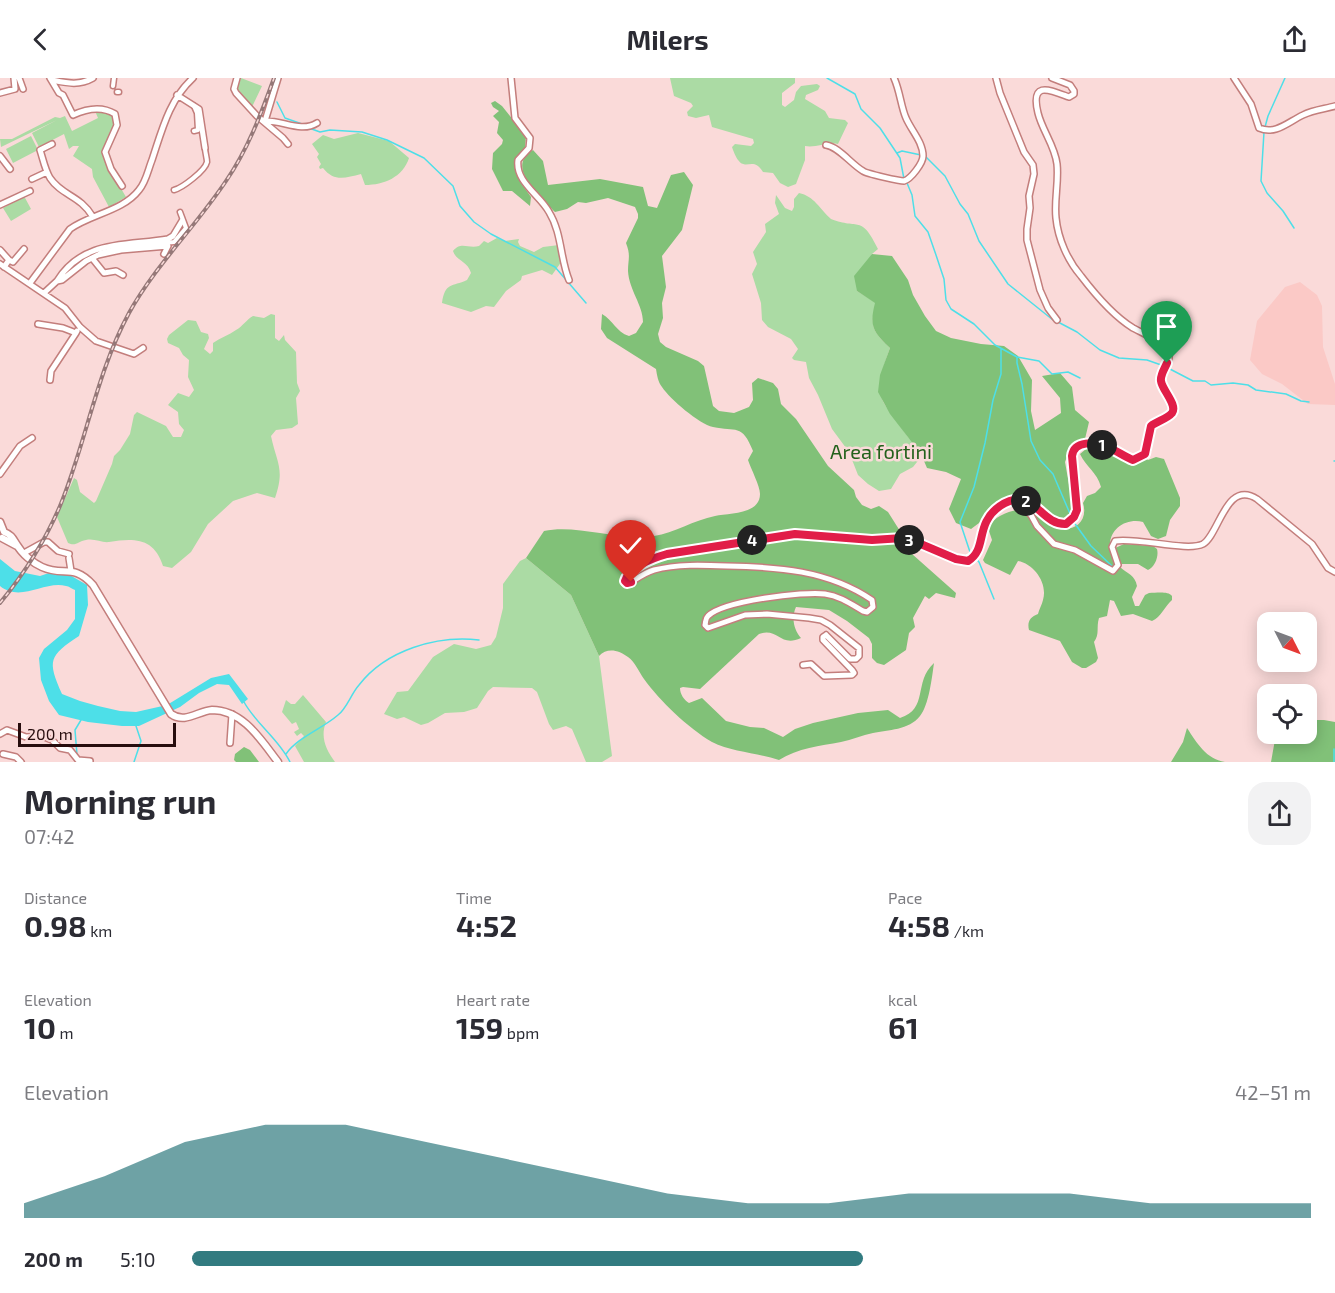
<!DOCTYPE html>
<meta charset="utf-8">
<style>
body{margin:0;font-family:"Exo 2",sans-serif;background:#f2f2f3;color:#2b2b33;height:100vh;display:flex;flex-direction:column;font-size:22px;white-space:nowrap}
*{box-sizing:border-box;margin:0}
p{font-size:20px;color:#7c7c81}
.icon{flex:none;width:33px;height:33px;fill:none;stroke:currentColor;stroke-width:2;stroke-linecap:round;stroke-linejoin:round}
.map{position:relative;height:684px;overflow:hidden}
.sheet{display:flex;flex-direction:column;background:#fff;flex:1}
.sheet>*{flex:none}
.needle{width:39px;rotate:132deg}
.buttons{position:absolute;left:1257px;top:534px;display:grid;gap:12px}
.buttons a{display:grid;place-items:center;width:60px;height:60px;border-radius:12px;background:#fff;box-shadow:0 3px 15px #0003;font-size:30px}
.scale{position:absolute;left:18px;bottom:15px;width:158px;box-sizing:border-box;padding-left:6px;border:3px solid #270d0e;border-top:0;font-size:16px;line-height:21px;white-space:nowrap;color:#270d0e;-webkit-text-stroke:4px #fadad9;paint-order:stroke}
.pin{position:absolute;display:grid;place-items:center;width:51px;height:51px;color:#fff;margin:-62px -26px;border-radius:50% 50% 50% 0;rotate:-45deg;box-shadow:0 0 6px #0007}
.pin .icon{rotate:45deg}
.km{position:absolute;width:30px;height:30px;margin:-15px;border-radius:50%;background:#222;color:#fff;font-size:16px;line-height:30px;text-align:center}
.round{display:grid;place-items:center;flex:none;width:63px;height:63px;border-radius:18px;background:#f2f2f3}
.head{display:flex;align-items:center;justify-content:space-between;height:102px;padding:0 24px}
h1{font-size:33px;font-weight:700;line-height:45px}
.figures{display:grid;grid-template-columns:repeat(3,1fr);gap:9px;height:102px;padding:6px 24px}
.figures div{display:grid;align-content:center}
.figures b{font-size:30px;font-weight:700}
.figures small{font-size:16px;font-weight:400}
.figures p{font-size:16px}
.chart{height:168px;padding:12px 24px}
.chart p{display:flex;justify-content:space-between}
.chart svg{width:100%;height:108px;margin-top:6px;fill:#327b80;opacity:.7}
ul{padding:0 24px;list-style:none;font-size:20px}
li{display:grid;grid-template-columns:96px 72px 1fr;align-items:center;height:45px}
li i{height:15px;border-radius:8px;background:#327b80}
header{display:flex;justify-content:space-between;align-items:center;height:78px;padding:0 24px;background:#fff;font-size:27px;font-weight:700}
.map>svg:first-child{display:block}
</style>
<header><svg class="icon" aria-label="back" viewBox="0 0 24 24"><path d="M15 5l-7 7 7 7"/></svg>Milers<svg class="icon" aria-label="share" viewBox="0 0 24 24"><path d="M12 15V3M7 8l5-5 5 5M5 13v7h14v-7"/></svg></header>
<div class="map">
<svg width="1335" height="684" viewBox="0 0 1335 684">
<rect width="100%" height="100%" fill="#fadad9"/>
<path fill="#fbc9c6" d="M1300,204L1317,217L1322,228L1323,269L1335,306V327L1308,326L1282,306L1262,296L1250,282L1257,243L1285,209Z"/>
<path fill="#abdba4" d="M241,0L262,8L252,29L237,11Z
M670,0H795V5L782,15V27L785,29L794,22L796,14L801,8L817,6L820,8L818,12L806,17L805,21L825,33L829,40L845,42L848,45L838,66C826,64 816,70 805,68V82L796,106L788,109L780,105L773,95L763,94C751,74 743,102 732,69L735,66L751,68L754,65L753,61L712,49L709,37L696,40L688,38L687,34L693,28L691,25L674,18Z
M95,33L107,34L114,39C116,53 106,62 103,74L109,90L126,119L109,129L93,99L92,91L73,78L79,68H73L69,71L64,56L39,69L32,55L57,42L1,69L0,61H12L55,39L60,40L65,38L72,53L98,40Z
M358,55L389,63L409,80C403,99 384,107 365,107L361,96C345,100 334,104 323,90L320,91L319,89L321,86L317,79L319,76L312,66L323,57L334,61Z
M31,58L38,72L13,85L6,71Z
M799,115C814,118 820,131 831,141C859,152 861,136 878,171L872,176L857,213L876,225C869,248 873,254 890,270C871,322 879,317 908,359C913,365 919,371 921,379L913,389L900,396L891,411L879,413L868,406L858,397L849,374L832,351L818,317L809,300L806,284L794,282L792,280L798,271L791,261L768,249L762,242L761,225L752,196L757,186L753,174L766,154L765,146L779,136L775,125L776,117L785,130L792,133L794,129V121Z
M24,118L31,131L11,143L3,130Z
M497,160L505,163L519,161L518,164L520,168L534,174L543,169L559,167L562,183L552,197L542,192L522,198L521,202L506,213L494,229L486,228L471,234L442,225C445,204 452,209 467,202L471,195C468,183 456,183 453,173C461,163 468,171 479,168L484,163L488,165Z
M271,236L275,237V260L279,263L284,257L285,262L296,274L297,305L300,313L296,320L298,346L292,350L276,352L271,358C277,386 285,391 275,420L257,415L233,423L208,446L191,474L172,490L163,488C154,460 135,460 109,464C102,465 94,460 86,462C78,463 76,469 68,465L57,439L74,400L77,402L80,414L94,425L96,423L112,386L114,378L120,372L130,356L134,337L137,334L166,348L173,359H181L184,352L179,346L178,334L168,327L178,315L189,319L194,312L188,299L189,282L183,277L179,270L168,265L167,261L169,257L188,242L196,243L201,254L208,256L209,260L204,271L210,276L213,273V265C220,260 229,257 236,252C243,248 246,242 253,238L264,240Z
M526,480L571,517L599,578L612,678L602,684H586L572,651L566,648L553,652L549,646L537,614L532,610L493,609L488,613L477,630L464,634L445,635L428,645L421,647L404,639L397,641L384,636L397,614L408,613L433,579L454,566L476,571L491,567L496,559L503,530V506L520,483Z
M303,617L326,644C320,659 326,672 335,684H304L295,668L304,658L301,655L297,658L294,654L299,651L296,644L292,646L282,634L286,622L291,626H295Z"/>
<path fill="#81c178" d="M495,23L502,28L526,58L525,70L514,85L519,102L531,119L530,128L512,113H503L492,91L493,75L502,66L503,62L497,55L499,44L493,38L499,33L493,29L491,25Z
M533,72L543,83L548,107L600,101L643,109L648,128L657,130L671,97L684,94L693,107L682,152L662,178L666,209L662,225L663,240L658,256L660,264L666,269L698,283L704,288L713,328L719,333L734,335L749,329L753,322L752,305L758,300L773,305L778,311L781,326L796,341L828,388L854,412L856,419L862,427L871,431L879,428L888,434L900,453L903,468L956,515L955,520L936,515L929,521L925,518L913,540L915,549L909,555L906,572L884,587L877,585L872,580V566L869,560L847,543L829,532L796,529C791,540 794,552 801,560C780,570 778,549 759,556L700,611L683,609L680,610C680,616 684,622 689,625L702,620L726,643L750,649L764,650L783,659L795,651L813,645L858,635L888,632L900,640C929,631 913,604 934,585C932,599 929,627 920,638C909,652 888,652 873,655C862,657 852,662 841,664C820,668 798,670 779,682C758,675 732,674 712,664C688,650 660,623 644,601C639,594 635,584 628,579C619,572 607,569 599,578L571,517L526,480L544,453C577,446 617,463 654,458C674,455 694,442 715,438C728,435 760,437 760,416C760,408 751,391 748,382L753,373C742,345 736,354 713,349C699,346 670,321 662,309C658,304 657,297 656,291L607,260L601,251L602,236C613,242 616,254 629,258L636,255L643,244C643,227 629,212 628,193C628,181 631,178 626,165L638,140V136L635,129L608,120L586,125L578,124L567,131L555,134C541,119 504,89 533,72Z
M872,176L892,178L908,202L913,217L925,238L936,253L951,260L981,266L1004,268L1018,278L1032,302L1031,333L1035,352L1061,335L1060,320L1042,298L1060,295L1072,309L1075,332L1089,344L1085,361L1071,368L1065,384L1072,423L1070,439L1064,443L1058,441L1038,423L1015,417L996,428L983,442L971,451L956,445L949,431L961,401L946,394L927,390L921,376L890,336L878,314L880,297L890,270C873,254 869,248 875,225L857,213L854,198Z
M1094,370L1110,376L1132,388L1137,386L1146,380L1148,382L1156,379L1164,381L1180,420V428L1170,442L1166,458L1158,461L1151,458L1143,444C1127,440 1110,450 1110,467L1113,471L1124,466L1153,468L1157,471C1159,478 1155,489 1148,492L1138,486H1122L1120,489C1128,496 1135,497 1137,508L1132,519L1135,528H1139L1145,517L1149,515C1157,515 1168,513 1172,518V522C1165,528 1161,539 1152,543L1133,536L1121,538L1114,523L1110,522L1107,538L1099,540C1096,550 1100,556 1094,564L1098,580L1096,584L1086,590H1082L1072,584L1060,563L1029,552C1027,544 1030,539 1038,536C1039,531 1042,527 1043,522C1048,505 1034,486 1018,483L1010,497L985,485L983,482L992,462L988,450C996,435 1017,430 1034,431C1039,435 1042,441 1047,445C1065,458 1090,449 1083,425L1087,418L1095,415L1101,409C1097,394 1086,389 1080,376L1086,371Z
M1307,639L1311,642H1324L1335,644V684H1271L1276,656H1306Z
M1187,650C1197,665 1206,681 1225,684H1171L1183,664Z
M244,669L250,672L259,684H236L234,682L235,676Z"/>
<path fill="#4ddfe8" d="M0,481L15,493L40,498L49,495L68,496L87,507L88,527L79,558C49,578 47,582 62,616L80,623L98,628L120,633L136,634L167,627L211,600L229,596L248,621L242,626L229,607L217,606L199,615L180,629L139,648H122L88,644L59,637L49,623L41,602L39,580L44,571L67,552L75,541V512C72,511 69,508 66,508C45,502 21,525 0,508Z"/>
<g fill="none" stroke-linecap="round" stroke-linejoin="round">
<path stroke="#4ddfe8" stroke-width="1.5" d="M827,0L855,16L861,31L880,50L900,80L904,101
M277,24L285,40L302,46
M1265,49L1268,38L1285,0
M309,50L320,54L330,52L362,54L387,62L424,80L453,108L460,128L474,144L491,156L555,189L586,225
M1264,54L1261,103L1267,115L1283,133L1294,150
M897,75L902,73L921,77
M926,79L945,98L960,126L968,136L979,163L1008,206L1053,242
M907,105L912,117L915,138L928,154L936,177L944,201L946,222L951,231L974,246L995,267L1017,279L1039,283L1052,296L1068,294L1080,300
M1058,244L1077,254L1100,272L1119,280L1147,282L1164,288
M1017,279V285L1022,306L1031,363L1040,382L1053,396L1071,438
M1168,290L1193,303H1205L1211,307L1233,305L1248,307L1256,312L1286,316L1301,323L1309,324
M1334,383H1335
M1073,443L1091,468L1113,489
M994,521L979,484L970,474L960,444L974,409L985,365L993,322L1001,296V270
M244,624C256,646 279,661 290,684
M286,676C298,659 322,651 338,637C347,630 351,616 359,607C386,572 437,557 479,562
M77,677L75,652L81,642
M134,684L141,663L136,648
M1334,684V671"/>
<g stroke="#c37e7c" stroke-width="7">
<path id="pedestrian" d="M113,8L114,0
M117,14H119
M194,28L197,35L198,52L194,53
M174,112C182,110 205,93 207,84C207,80 205,74 205,70
M100,175L123,169L174,164L186,150L180,134"/>
</g>
<g stroke="#c37e7c" stroke-width="8">
<path id="minor" d="M19,0L23,11
M50,0L59,15L63,17L73,37C86,31 102,28 115,36L117,47L105,74L111,91L122,108
M237,0L234,11L236,15L257,38L283,60L288,66
M511,0L515,40L530,60L529,70L518,82C515,104 540,117 549,134C562,155 560,180 569,202
M996,0L1000,15L1024,74L1033,87L1034,96L1029,118L1030,130L1027,151V162L1040,212L1048,230L1057,242
M1234,0L1251,26L1259,50C1276,57 1288,44 1303,37C1313,32 1324,31 1335,28
M52,2C67,5 79,8 93,0
M0,15L15,11L14,0
M177,17L199,31L205,70
M265,43C282,42 301,55 317,45
M265,43L278,0
M52,66L40,72C43,81 45,92 50,100C62,118 80,117 93,139
M826,67C839,69 851,86 863,93C867,96 900,103 904,103C911,101 923,85 923,78C923,64 911,52 906,40C901,29 900,13 894,0
M0,78L10,91
M32,101L47,94
M0,127L30,113
M0,172L9,182L4,189
M92,180L104,195L116,193L123,197
M9,182L13,184L24,171
M0,186L65,230L80,249L96,263L134,276L143,270
M57,203C83,161 127,168 168,161L173,158L182,143
M30,205L70,151C91,136 123,133 139,112C146,104 148,92 152,82C162,52 169,22 193,0
M44,215L57,203L62,202L86,183L98,177L121,172L168,168L164,176
M38,246L63,250L76,255L77,253
M50,302L51,293L76,255
M0,396L20,368L32,360
M1016,422L1017,425L1031,437L1037,448L1054,466L1075,472L1113,493L1118,487L1112,469L1115,463C1137,459 1187,474 1203,466C1219,457 1226,401 1257,421L1312,466L1328,490L1335,494
M24,475L44,464H48L58,473L69,476
M69,480L71,493
M826,557L850,581H856L859,578V570L830,547L821,542L809,540L767,536L745,537L708,550L705,547C706,543 705,541 708,538C723,523 804,513 825,516C840,518 851,526 863,533L867,534L873,529L872,522C828,492 777,489 727,488C702,487 677,486 654,492C644,495 638,500 630,505L625,503V500L651,481L667,476L795,456L872,462L903,461L956,481L968,483C984,474 977,455 986,441C990,435 997,430 1004,426C1033,409 1041,447 1066,446C1093,430 1061,385 1076,368C1086,365 1100,365 1109,369C1123,375 1134,389 1147,374L1151,349L1173,334C1175,325 1164,315 1161,306C1158,294 1171,287 1169,276C1167,265 1142,255 1133,250C1115,239 1094,215 1081,198C1068,183 1058,161 1056,140C1054,122 1059,104 1057,86C1055,68 1042,52 1038,35C1030,2 1050,12 1069,19L1074,16V13L1070,7L1052,0
M803,587L811,586L824,598L852,597L854,595L852,592L823,562V559L826,557
M0,656L7,652L26,659L42,658L52,662L60,670L70,672L78,682L90,683
M230,665L232,636
M3,676L16,679L21,684"/>
</g>
<g stroke="#c37e7c" stroke-width="9">
<path id="tertiary" d="M0,444L4,454C12,457 13,461 17,467C22,476 33,485 42,489C64,499 73,485 93,507L171,636C185,646 198,633 212,632C243,632 261,662 278,684
M2,460L17,468"/>
</g>
<use href="#pedestrian" stroke="#fff" stroke-width="4"/>
<use href="#minor" stroke="#fff" stroke-width="5"/>
<use href="#tertiary" stroke="#fff" stroke-width="6"/>
<g stroke="#957878" stroke-width="4">
<path id="rail" d="M0,525C24,496 45,463 60,428C86,365 96,296 129,235C155,188 196,148 226,103C248,71 261,36 274,0"/>
</g>
<use href="#rail" stroke="#fadad9" stroke-width="1.5" stroke-dasharray="4.5" stroke-linecap="butt"/>
</g>
<g fill="none" stroke-linecap="round" stroke-linejoin="round">
<g stroke="#fff" stroke-width="12">
<path id="route" d="M631,504L627,505L625,503C629,489 653,480 667,476L795,456L872,462L903,460L916,464L956,481L968,483C988,471 974,446 1000,428C1034,406 1039,447 1066,446L1074,439L1077,432L1072,378C1074,362 1095,364 1107,369C1116,372 1123,378 1133,382L1145,376L1151,348C1157,343 1167,341 1172,335C1178,327 1162,312 1161,303C1160,297 1165,290 1167,285"/>
</g>
<use href="#route" stroke="#e11d48" stroke-width="8"/>
</g>
<g text-anchor="middle" dominant-baseline="central" stroke-width="5" stroke-linejoin="round" paint-order="stroke">
<g font-size="20" fill="#23611b" stroke="#fadad9">
<text x="881" y="373">Area fortini</text>
</g>
</g>
</svg>
<div class="buttons">
<a><svg class="needle" viewBox="-14 -14 28 28"><path d="M0-13l5 13h-10z" fill="#e53935"/><path d="M0 13l5-13h-10z" fill="#7c7c81"/></svg></a>
<a><svg class="icon" aria-label="locate" viewBox="0 0 24 24"><circle cx="12" cy="12" r="6"/><path d="M12 2v4M12 18v4M2 12h4M18 12h4"/></svg></a>
</div>
<div class="scale">200 m</div>
<div class="pin" style="left:1167px;top:285px;background:#1e9e55"><svg class="icon" aria-label="arrive" viewBox="0 0 24 24"><path d="M6 21V4h12l-3 4 3 4H6"/></svg></div>
<div class="pin" style="left:631px;top:504px;background:#d93025"><svg class="icon" aria-label="check" viewBox="0 0 24 24"><path d="M5 12l5 5 9-10"/></svg></div>
<b class="km" style="left:1102px;top:367px">1</b>
<b class="km" style="left:1026px;top:423px">2</b>
<b class="km" style="left:909px;top:462px">3</b>
<b class="km" style="left:752px;top:462px">4</b>
</div>
<section class="sheet">
<div class="head"><div><h1>Morning run</h1><p>07:42</p></div><a class="round"><svg class="icon" aria-label="share" viewBox="0 0 24 24"><path d="M12 15V3M7 8l5-5 5 5M5 13v7h14v-7"/></svg></a></div>
<div class="figures">
<div><p>Distance</p><b>0.98<small> km</small></b></div>
<div><p>Time</p><b>4:52</b></div>
<div><p>Pace</p><b>4:58<small> /km</small></b></div>
</div>
<div class="figures">
<div><p>Elevation</p><b>10<small> m</small></b></div>
<div><p>Heart rate</p><b>159<small> bpm</small></b></div>
<div><p>kcal</p><b>61</b></div>
</div>
<div class="chart"><p><span>Elevation</span>42–51 m</p>
<svg viewBox="0 0 160 44" preserveAspectRatio="none"><path d="M0 44V38L10 27L20 13L30 6L40 6L50 13L60 20L70 27L80 34L90 38L100 38L110 34L120 34L130 34L140 38L150 38L160 38V44z"/></svg>
</div>
<ul>
<li><b>200 m</b>5:10<i style="width:60%"></i></li>
</ul>
</section>
